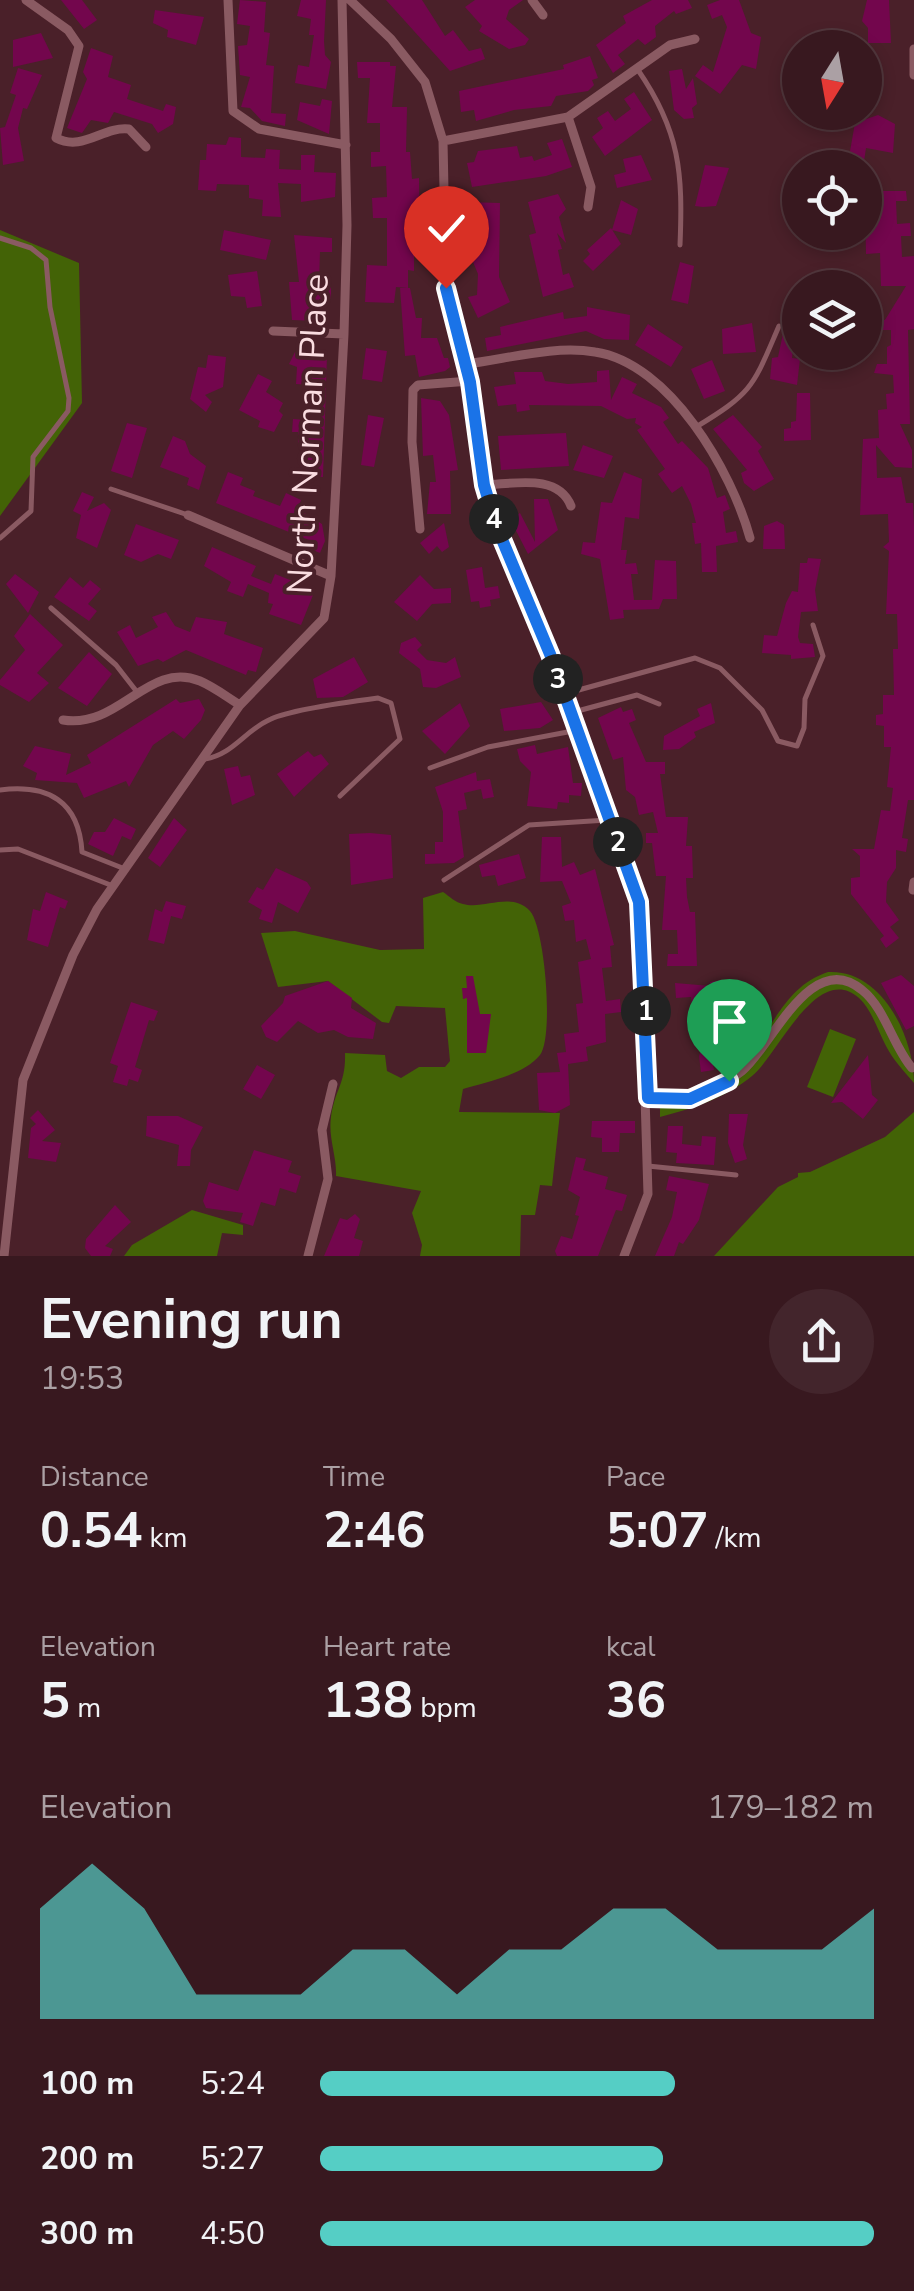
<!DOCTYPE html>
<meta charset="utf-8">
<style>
body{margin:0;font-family:"Nunito Sans",sans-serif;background:#43252c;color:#f1f3f6;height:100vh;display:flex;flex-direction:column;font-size:38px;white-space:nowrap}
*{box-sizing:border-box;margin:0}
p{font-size:32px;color:#aba0a4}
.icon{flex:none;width:55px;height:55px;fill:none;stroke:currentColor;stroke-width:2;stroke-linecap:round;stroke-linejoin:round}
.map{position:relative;height:1256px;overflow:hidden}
.panel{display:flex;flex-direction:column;background:#38181f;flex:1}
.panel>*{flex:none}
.needle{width:65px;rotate:191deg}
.tools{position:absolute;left:782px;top:30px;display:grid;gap:20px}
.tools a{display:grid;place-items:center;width:100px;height:100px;border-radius:50%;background:#38181f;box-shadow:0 5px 15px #0003,0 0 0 2px #52373d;font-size:50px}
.pin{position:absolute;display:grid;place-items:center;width:85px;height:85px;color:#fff;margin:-102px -42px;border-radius:50% 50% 50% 0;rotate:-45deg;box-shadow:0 0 10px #0007}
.pin .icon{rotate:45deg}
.km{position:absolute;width:50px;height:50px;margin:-25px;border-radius:50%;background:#222;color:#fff;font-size:28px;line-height:50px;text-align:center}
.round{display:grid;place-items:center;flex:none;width:105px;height:105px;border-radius:52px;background:#43252c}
.summary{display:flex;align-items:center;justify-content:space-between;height:170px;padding:0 40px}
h1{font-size:55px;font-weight:700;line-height:75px}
.figures{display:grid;grid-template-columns:repeat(3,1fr);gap:15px;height:170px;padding:10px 40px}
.figures div{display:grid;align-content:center}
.figures b{font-size:50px;font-weight:700}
.figures small{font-size:28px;font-weight:400}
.figures p{font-size:28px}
.chart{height:280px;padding:20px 40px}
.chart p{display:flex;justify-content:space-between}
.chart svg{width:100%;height:180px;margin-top:10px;fill:#55cec5;opacity:.7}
ul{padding:0 40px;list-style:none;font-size:32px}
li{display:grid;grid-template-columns:160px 120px 1fr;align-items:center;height:75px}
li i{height:25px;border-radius:12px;background:#55cec5}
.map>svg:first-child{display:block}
</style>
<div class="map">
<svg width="914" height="1256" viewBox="0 0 914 1256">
<rect width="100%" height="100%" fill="#4a2029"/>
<path fill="#436306" d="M0,230L79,263L82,403L0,516Z
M443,892C449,896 456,903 463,904C484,910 511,891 530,911C545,928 554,1037 540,1055C524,1075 486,1082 463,1089L459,1112L560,1113L552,1186L540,1185L535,1215H521L520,1256H420L422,1245L412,1213L421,1191L336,1176C337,1156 328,1138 331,1117C335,1089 346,1084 345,1053L385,1055L387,1071L401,1078L419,1067H445L450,1061L445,1008L396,1006L389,1023L382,1022L328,981L278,987L261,933L295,931L380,950L424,949L423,898Z
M828,972C882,969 914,1037 914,1083C904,1071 893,1060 886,1046C878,1031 872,1010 859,998C817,961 778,1055 752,1076C725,1098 694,1108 660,1117V1089L672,1094C701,1086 733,1073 753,1049C778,1018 789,985 828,972Z
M830,1029L856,1039L833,1097L807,1087Z
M914,1112V1256H714L778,1187L798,1177V1173L810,1172L885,1137Z
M192,1210L243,1225V1235L222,1233L217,1256H124L132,1245Z"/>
<path fill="#73064d" d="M61,0H82L97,20L84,29Z
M240,0L266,2L264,32L270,33L266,65L274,66L271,113L286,114L285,126L262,121L250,108L241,107L250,77L240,75L238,46L247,45L250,26L237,24Z
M301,0H326L324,41L325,55L331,62L326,89L295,83L298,65L309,67L314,35H309L311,19L297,16Z
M386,0H422L445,36L453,30L469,51L481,48L485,59L450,71Z
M475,0H523L509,10L506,19L529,39L525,45L509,49L479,31L482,26L465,7Z
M652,0H688L692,8L676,14L674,11L655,26L656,37L645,45L638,39L618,55L625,64L613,73L596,45L626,23L623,16Z
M720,0H739L751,33L761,37L756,69L742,65L720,94L695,76L703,65L713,72L727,27L722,15L712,19L707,5Z
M867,0H889L891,43H868V28L862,21Z
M155,10L204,17L196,45L167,37L168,30L153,23Z
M41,33L53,58L13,67V40Z
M91,48L113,56L108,77L131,85L127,99L163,111L166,104L176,107L173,124L158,133L152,124L114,112L108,123L91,120L82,133L67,128L87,79L83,72Z
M590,56L598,78L592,80L594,85L588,91L556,96L551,106L514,110L476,121L474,110L461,112L459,91L564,69L563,65Z
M357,62H390V66H396L392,107H407L406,152H410L412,179L419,178L420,253H414V271L408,270V288L396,287L394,303L365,302L367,265L387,266V218H373L372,198L387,197L386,166L371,167V152H380V123H367L370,78H358Z
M18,68L42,75L27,109L23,108L18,128L24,161L3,165L0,128L5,127L16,95L10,93Z
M682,69L686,89L693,78L697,104L692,108L694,118L684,119L674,110L669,71Z
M634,92L652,120L605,156L592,137L603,128L597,118L608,111L615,121L631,109L624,99Z
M322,99L332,101L329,134L297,120L300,102L320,106Z
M878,115L895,124L893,153L866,148L863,168H847L855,123Z
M229,137L241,138V157L265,158L266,149L280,150L279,169L301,170V155H315L314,172L336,173L335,197L301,202V184L278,183L281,217L262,216L263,200L249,198V185L217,184L216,191L198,190L200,160H206L207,144L226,145Z
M562,139L572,167L546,176L472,187L467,163L474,162L478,151L517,146L520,158L532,156L534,161L552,155L547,143Z
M641,155L652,180L617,188L614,175L626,172L623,159Z
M705,165L729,168L716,206L703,207L695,206Z
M874,191H906L907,201H896L897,224L910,223L911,236H901L902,257L914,256V329L908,330L910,424H900L912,450V468L895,467L876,445L877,478L901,477L906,503H913L914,526V800H908L902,838L908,839L906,852L896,850V868L887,882L886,902L899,920L890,927L899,938L886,948L880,939L884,936L851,894V878L860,877V856L852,849H874L881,810L890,811L893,788L887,787L891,747H884V726L876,725V715L883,714V695H894L893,649H898L897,614H886L889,551L883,547L889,542L888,514L860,515L863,439L879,438L878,410L887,409L886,394L894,393L893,375L874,373L877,364H887V347L891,345V330H880L879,320H885L906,286H881L880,253L866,254L865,208H870Z
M558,194L566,209L559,217L566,243L557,233L562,249L558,250L563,275L569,273L574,287L543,297L529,235L536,233L528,202Z
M621,200L638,209L631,235L612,230Z
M467,202L500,203L499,277L510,302L478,318L468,297L477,295L478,274L471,257L465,255V242L477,240L478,216H467Z
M611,228L621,244L593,271L583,261L590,254L587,250Z
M224,230L271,240L266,260L220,250Z
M294,235L332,238V252H320L319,283H331V299H319V321L292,320L289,282H299Z
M680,262L694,266L688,304L671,300Z
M257,271L262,306L247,308L245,297L231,296L228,275Z
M400,288H410L416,318H422L421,338H437L444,358H448L450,367L445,371L419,377L415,355L405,356Z
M587,307L630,315L629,340L604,339L586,331L487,351L485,338L501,335L500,327L563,312L564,319L587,316Z
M752,323L756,352L723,354L722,329Z
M648,324L683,347L671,367L635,345Z
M784,329L795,330L792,358L800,359L797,385L770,379L772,358L778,357Z
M366,348L387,351L382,382L362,379Z
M295,352L327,355L323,477L307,476L308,453L298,445V432H292L293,419L306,420L309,385L296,384L297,367L289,364Z
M208,355L226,357L223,387L205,395L212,402L206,412L190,399L198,367L206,368Z
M712,360L725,391L704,399L691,369Z
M609,370L611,400L622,377L637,384L632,393L661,407L669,418L663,422L678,444L682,441L708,468L717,498L725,495L730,509L723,512L726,533L736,531L738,542L716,546L717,572H702L701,543L695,544L692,523H696L691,504L682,486L672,493L658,474L665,469L637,430L642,427L635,423L636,418L627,419L601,406L529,405L530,410L517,412L516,404L498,406L494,387L516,384L514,372H542L545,381L568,384L597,382V371Z
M258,374L272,381L266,392L283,403L279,411L283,415L274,432L258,427L260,421L239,410Z
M797,393H810L811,440L784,441V429L791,428V422L796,421Z
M421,398L440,401L449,415L458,470L450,471L451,514H427L430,482H436L433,455L423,456Z
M368,415L384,418L374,467L361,465Z
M733,415L762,447L758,451L774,479L754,491L744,483L741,473L747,470L713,429Z
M127,423L147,428L132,478L111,471Z
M566,433L569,466L501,470L498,436Z
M173,436L185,441L190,454L206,466L199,490L187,485L189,478L160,467Z
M583,445L613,456L604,478L573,470Z
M228,472L243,478L240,485L255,491L253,496L280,506L286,493L301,500L298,509L322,524L325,541L320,553L306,547L309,540L216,503Z
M624,472L642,479L639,519L625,517L621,550H627L625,564L636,563L638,574H631L634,600H652L655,560L676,561L677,599H663L659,609L623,610L624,618L610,620L600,559L581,554L583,542L595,543L601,502L612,503Z
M82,492L94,497L87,511L104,503L111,510L97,548L76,538L81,515L73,511Z
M534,499H548L558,530L528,554L510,519L520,513L535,542Z
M777,521L784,525L785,549H763L764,526Z
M444,523L449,547L442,552L437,546L429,554L420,543Z
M136,524L179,540L171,559L158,554L141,562L124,555Z
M212,547L256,566L251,576L271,584L275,574L315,590L301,625L269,614L273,604L268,603L269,593L248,584L243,597L227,591L231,582L204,566Z
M808,558L821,559L815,590L818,611L801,612L798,637L800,643L813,644L815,657L791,659V655L762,653L764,635L777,636L786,603L792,591L798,592L800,563H807Z
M482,567L485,588L498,586L500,598L490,600L491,606L480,608L479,601L471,602L466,570Z
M15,574L39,592L28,613L6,584Z
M420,575L434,589L451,588V603L432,604L417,621L394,602Z
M70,577L83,588L90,580L101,589L88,604L97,611L89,621L54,597Z
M166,612L175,626L190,632L196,617L227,622L224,634L263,648L256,672L248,670L246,675L186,650L163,662L158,659L138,666L117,632L130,625L136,638L158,627L152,617Z
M30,614L63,645L37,673L49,683L29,702L0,685V680L25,650L14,636Z
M415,637L422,645L417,650L427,660L446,663L455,657L461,677L436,688L423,687L420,669L399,653L401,643Z
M89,652L112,674L87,706L58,688Z
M354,657L368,682L343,697L317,698L313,679Z
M176,699L180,703L199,699L205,710L201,720L184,739L173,731L153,745L129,787L126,781L84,798L77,783L35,780L37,773L23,766L35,746L71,754L66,775L91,763L87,755Z
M541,702L553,720L540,728L504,731L500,709Z
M460,703L470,726L445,754L422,731Z
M711,703L715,723L694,732L696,737L679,749L663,750L664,736L700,716L697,709Z
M621,707L623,712L632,709L636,720L629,723L646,762H665V774H660L666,817H688L686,846H692L693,878H686L687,897L690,912H695L697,966H667L668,954H678L677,930H662L666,876H656L652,843H646V833H658L653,812L639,815L635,797L626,790L623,757L613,760L598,718Z
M535,745L537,754L568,747L573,783H582L581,796L569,795V803L558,802L557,809L527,806L531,772L520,761L517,749Z
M308,751L314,757L321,754L329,764L294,797L277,774Z
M238,766L241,777L250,775L255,795L232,805L224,769Z
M476,772L477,781L490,779L494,797L483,799L481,789L464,793L467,809L458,811L464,857L454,863L425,864V854H435V842H443V812L435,787Z
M114,818L136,829L131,840L122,836L113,856L88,844L94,832H105Z
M174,818L187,830L160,867L148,858Z
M370,833L391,835L393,878L351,885L349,834Z
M542,837H561L562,867L574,862L580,875L595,869L614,945L610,946L612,967L602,968L606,1001L620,999L621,1012L605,1014L606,1042L586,1047L588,1061L568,1064L570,1105L555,1113L539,1110L537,1073L560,1072L557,1053L566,1052L564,1034L579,1032L576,1004L583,1003L578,962L591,959L586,939L576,942L574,920L565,921L562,906L571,903L562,881L540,882Z
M519,854L526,878L498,886L495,875L482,877L479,865Z
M276,868L307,882L311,888L298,913L278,902L272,923L259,919L262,910L248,902L257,887L263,890Z
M46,892L68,901L65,909L60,907L48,947L27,940L33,909L40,911Z
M166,901L186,906L182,919L171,916L164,944L148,940L155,909L162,912Z
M901,975L914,986V1026L906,1030L881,983Z
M466,976H473L480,1014H491L486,1053H467V998L463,999L462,988H467Z
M722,980L724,1015H714L713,1004L692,1006L691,997L676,998L675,983L711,986L710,982Z
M328,981L352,998L351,1008L376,1023L373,1039L348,1037L334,1030L318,1033L298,1021L277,1042L266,1037L261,1026L283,1003L285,996Z
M131,1002L158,1011L154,1021L149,1020L135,1067L142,1070L138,1082L129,1079L127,1086L113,1082L118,1066L110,1063Z
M729,1039L731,1058L712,1060L714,1070L701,1072L699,1056L704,1041Z
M868,1055L872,1095L878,1100L863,1119L842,1102L831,1103Z
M257,1065L275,1075L261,1099L243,1089Z
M38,1110L55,1130L42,1141L61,1143L56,1162L28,1158L31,1128L36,1124L30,1118Z
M729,1114H748L743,1145L747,1159L735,1163L728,1143Z
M147,1116H178L203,1127L191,1150L190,1166H177L179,1145L146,1136Z
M592,1121H635V1133H620L619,1152H602V1138L591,1137Z
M668,1126H683L682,1144L701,1146L702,1136L716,1137L714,1165L676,1163L677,1153L666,1152Z
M254,1150L292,1161L288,1172L301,1176L296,1193L280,1188L275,1206L261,1202L253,1226L240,1222L243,1213L206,1208L203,1201L209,1182L238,1191Z
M576,1157L586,1159L583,1170L608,1177L605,1189L627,1195L622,1211L616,1210L598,1256H557L555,1251L561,1236L572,1239L579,1216L575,1215L580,1197L568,1190Z
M669,1176L709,1184L699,1220L683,1244L679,1242L674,1256H655L672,1217L677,1192L666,1190Z
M115,1205L131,1222L105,1246L113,1249L110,1256H91L85,1248L86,1239Z
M355,1214L360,1219L354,1238L363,1241L359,1256H324L340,1218L347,1220Z"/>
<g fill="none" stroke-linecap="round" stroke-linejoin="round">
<path stroke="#8a5a62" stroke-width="5" d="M638,70C680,131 683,173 680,245
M0,238L31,248L46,260L50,307L69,398L68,411L33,457L31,511L0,538
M696,427C754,392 753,386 779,326
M111,489L188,515
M51,608L116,665L137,692
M564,694L695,658L720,668L762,710L778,741L797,746L804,728L805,699L823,656L813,625
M570,713L637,695L659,704
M205,759C234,754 245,730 271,719C290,710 355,701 378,698L391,703L400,739L340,796
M430,768L488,747L573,731
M0,790C48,784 79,801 82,852L125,869
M0,850L18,849L113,886
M444,880L529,825L607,820
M648,1166L736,1175"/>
<path stroke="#8a5a62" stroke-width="9" d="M26,0L68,30L79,46L56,138C83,152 103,126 129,129L146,147
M228,0L233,111L259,129L346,145
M350,0L391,39L425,82L443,141L446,289L470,381L484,485L639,902L648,1194L624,1256
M532,0L543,15
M914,49V75
M568,117L591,187L588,207
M443,141L568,117L670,45L695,39
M273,331L344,334
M466,364C507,359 554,345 595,352C670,363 732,472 750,538
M484,485C514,484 558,473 571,506
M188,515L331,576
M420,529L412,442L413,390L418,385L470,381
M63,720C120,729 148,660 200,681C214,687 227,697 240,705
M913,890L914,882
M648,1098C685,1101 712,1095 742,1071C771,1048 811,947 862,990C885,1008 893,1046 912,1068
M4,1256L23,1080L73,955L97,909L240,705L324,618L331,576L344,334L347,225L342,0
M308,1256L328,1179L322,1130L333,1084"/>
</g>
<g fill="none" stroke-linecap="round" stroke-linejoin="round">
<g stroke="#fff" stroke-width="20">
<path id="route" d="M446,288L470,382L484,485L496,525L550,654L639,902L648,1098L690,1099L729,1081"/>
</g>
<use href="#route" stroke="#1a73e8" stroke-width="12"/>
</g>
<g text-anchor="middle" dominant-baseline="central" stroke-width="8" stroke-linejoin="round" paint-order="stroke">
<g font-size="35" fill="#fadde1" stroke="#4a2029">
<text transform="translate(308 434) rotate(-87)">North Norman Place</text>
</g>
</g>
</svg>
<div class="tools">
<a><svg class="needle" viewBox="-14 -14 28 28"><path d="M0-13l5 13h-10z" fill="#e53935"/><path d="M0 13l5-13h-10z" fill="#aba0a4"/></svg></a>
<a><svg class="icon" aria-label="locate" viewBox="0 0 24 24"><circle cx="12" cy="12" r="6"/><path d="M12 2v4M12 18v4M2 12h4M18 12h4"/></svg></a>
<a><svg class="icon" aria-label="layers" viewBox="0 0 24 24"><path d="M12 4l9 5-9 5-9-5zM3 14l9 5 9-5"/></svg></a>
</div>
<div class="pin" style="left:729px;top:1081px;background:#1e9e55"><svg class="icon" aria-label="arrive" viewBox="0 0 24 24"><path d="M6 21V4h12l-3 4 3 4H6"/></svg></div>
<div class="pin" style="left:446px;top:288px;background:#d93025"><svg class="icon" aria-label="check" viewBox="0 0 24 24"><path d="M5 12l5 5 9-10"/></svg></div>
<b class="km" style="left:646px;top:1011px">1</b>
<b class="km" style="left:618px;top:842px">2</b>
<b class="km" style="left:558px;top:679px">3</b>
<b class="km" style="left:494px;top:519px">4</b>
</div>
<section class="panel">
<div class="summary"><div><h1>Evening run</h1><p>19:53</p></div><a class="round"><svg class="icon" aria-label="share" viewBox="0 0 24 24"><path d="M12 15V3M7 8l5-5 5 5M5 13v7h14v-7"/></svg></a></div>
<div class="figures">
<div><p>Distance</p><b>0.54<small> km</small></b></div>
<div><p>Time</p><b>2:46</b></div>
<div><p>Pace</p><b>5:07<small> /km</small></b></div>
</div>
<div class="figures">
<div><p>Elevation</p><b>5<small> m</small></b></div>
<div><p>Heart rate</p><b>138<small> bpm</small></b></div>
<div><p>kcal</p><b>36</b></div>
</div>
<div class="chart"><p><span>Elevation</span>179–182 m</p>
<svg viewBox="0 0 160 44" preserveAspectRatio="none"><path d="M0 44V17L10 6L20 17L30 38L40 38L50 38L60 27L70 27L80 38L90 27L100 27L110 17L120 17L130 27L140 27L150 27L160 17V44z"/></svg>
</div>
<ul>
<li><b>100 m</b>5:24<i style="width:64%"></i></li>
<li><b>200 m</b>5:27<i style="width:62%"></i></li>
<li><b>300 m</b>4:50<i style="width:100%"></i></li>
</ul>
</section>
